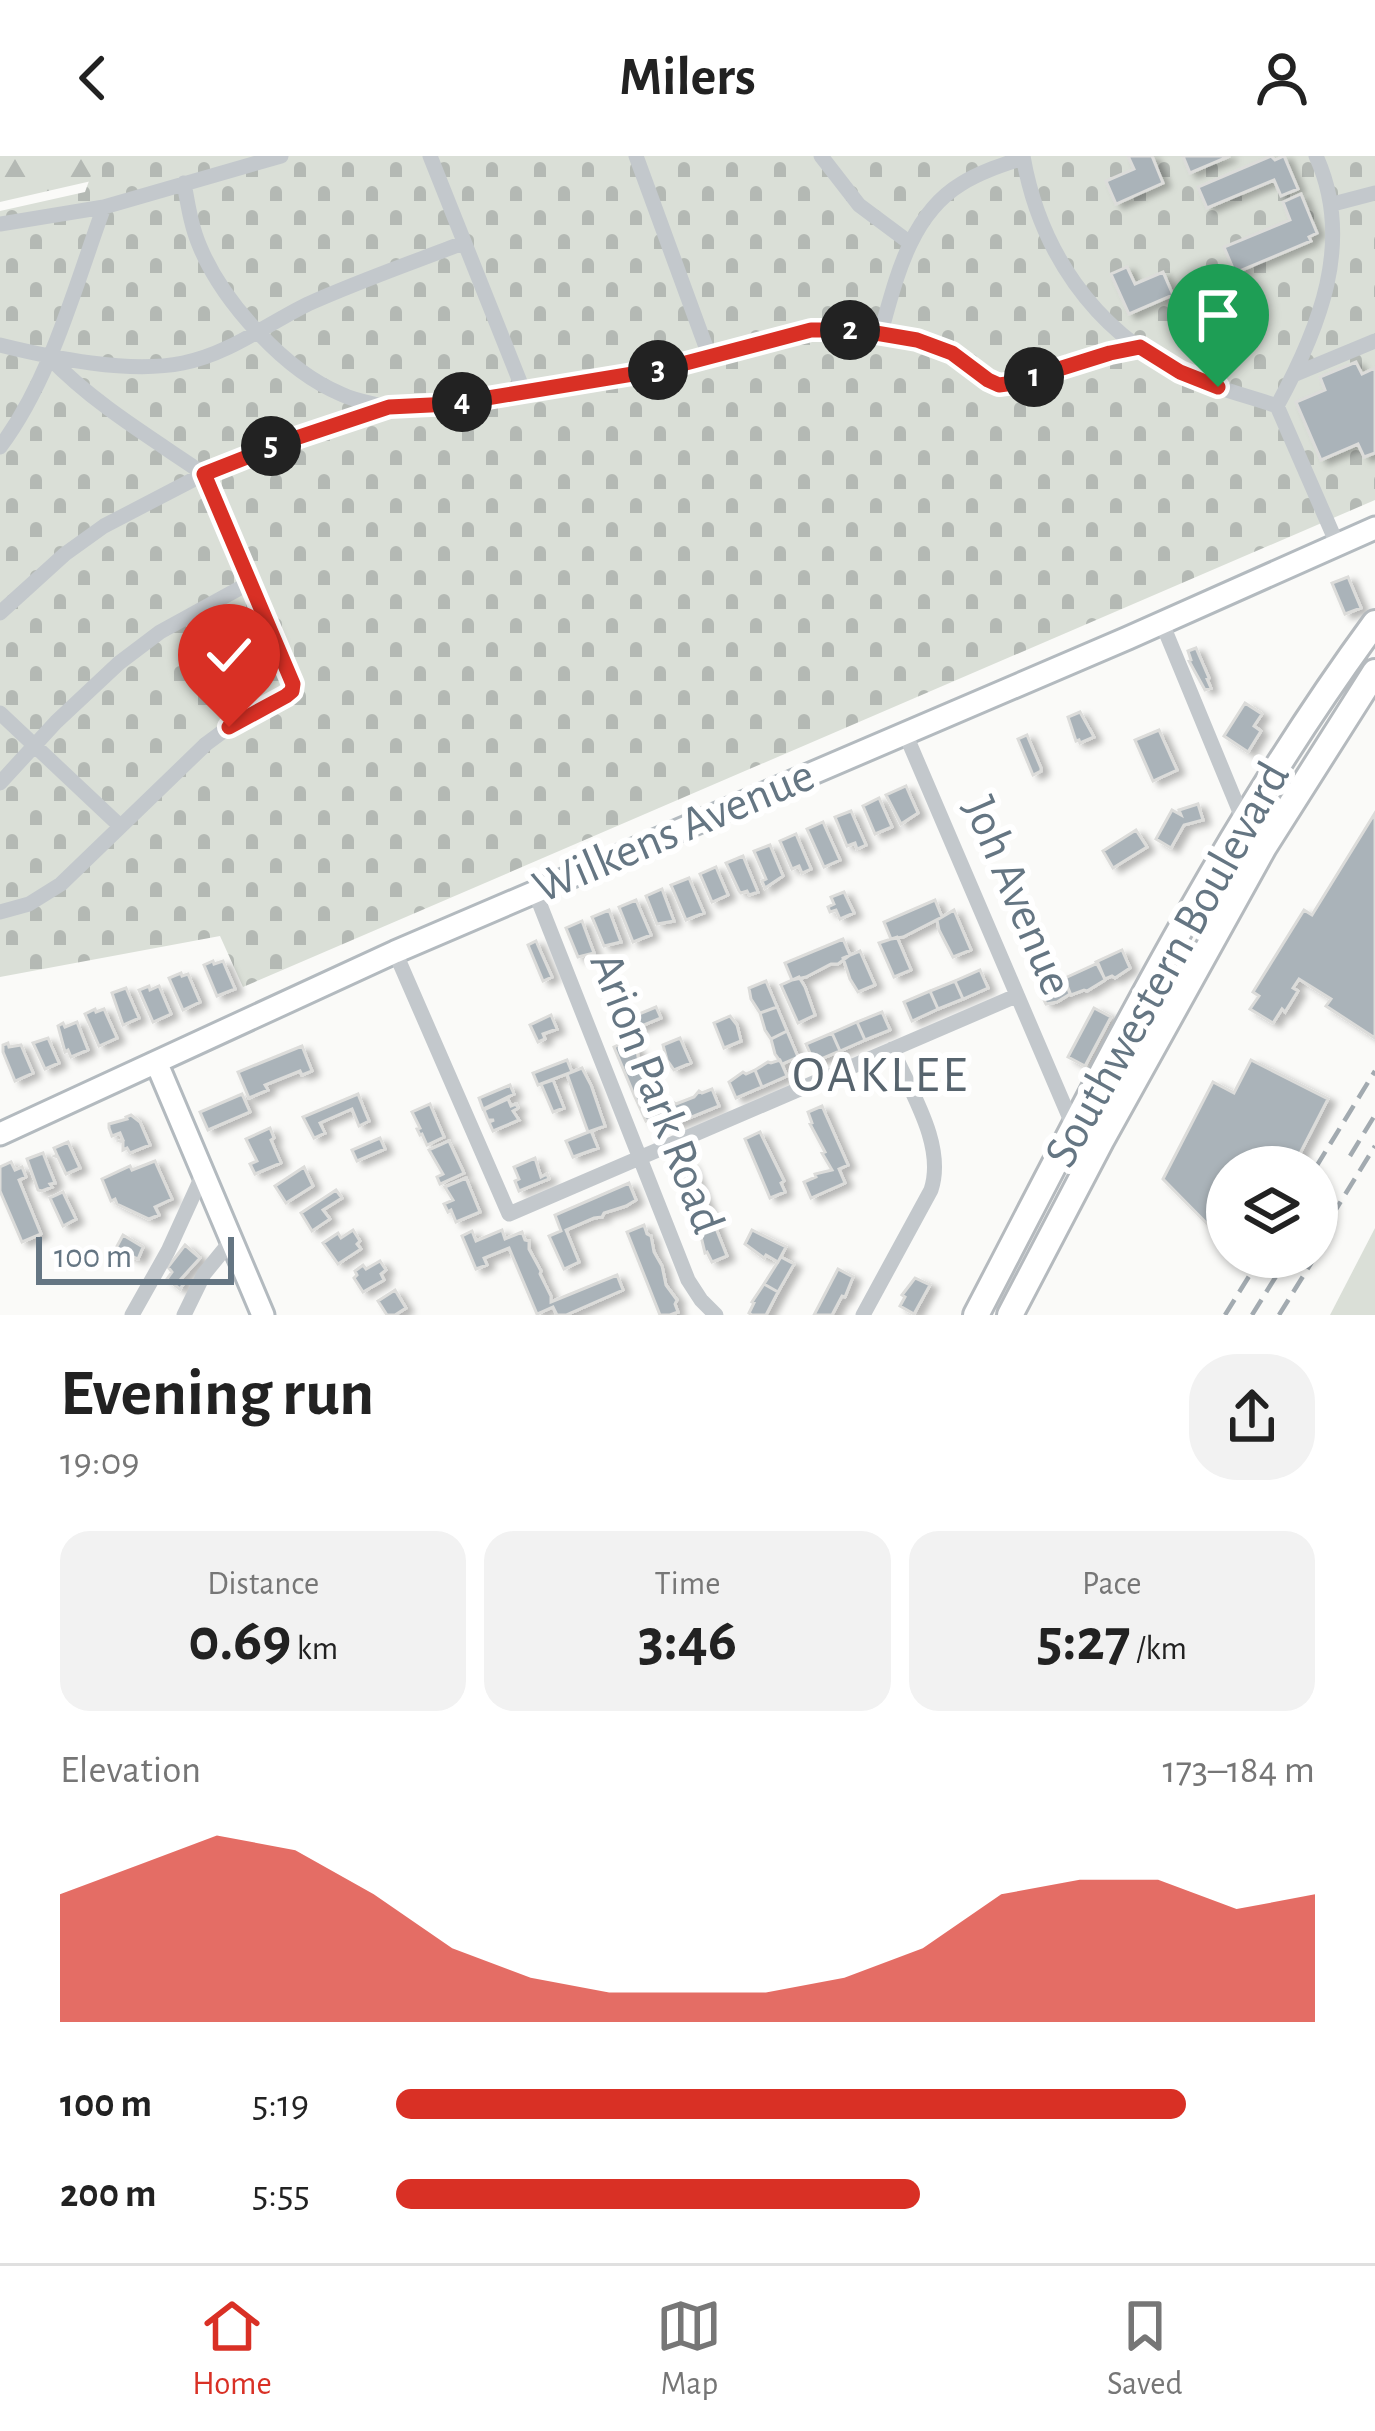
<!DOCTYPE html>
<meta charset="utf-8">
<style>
body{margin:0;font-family:"Alegreya Sans",sans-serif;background:#f2f2f2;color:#222;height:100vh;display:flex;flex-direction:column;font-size:45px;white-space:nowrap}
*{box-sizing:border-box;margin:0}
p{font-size:39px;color:#767676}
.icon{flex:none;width:66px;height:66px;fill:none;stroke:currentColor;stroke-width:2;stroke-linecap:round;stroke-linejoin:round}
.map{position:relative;height:1159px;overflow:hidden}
.details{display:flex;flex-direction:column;background:#fff;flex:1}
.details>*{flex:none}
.tools{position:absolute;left:1206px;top:990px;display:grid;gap:24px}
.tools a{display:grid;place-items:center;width:132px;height:132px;border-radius:50%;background:#fff;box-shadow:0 3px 9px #0004;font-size:60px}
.scale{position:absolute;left:36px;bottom:30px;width:198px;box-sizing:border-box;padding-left:12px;border:6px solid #657683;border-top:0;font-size:33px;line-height:42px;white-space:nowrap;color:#657683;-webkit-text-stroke:9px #fff;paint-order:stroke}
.pin{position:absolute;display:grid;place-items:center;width:102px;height:102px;color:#fff;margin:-123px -51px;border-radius:50% 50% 50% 0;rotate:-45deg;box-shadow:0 0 12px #0007}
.pin .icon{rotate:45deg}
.km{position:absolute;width:60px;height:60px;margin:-30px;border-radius:50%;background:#222;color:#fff;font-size:33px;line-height:60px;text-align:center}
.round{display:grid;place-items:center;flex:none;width:126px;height:126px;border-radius:48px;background:#f2f2f2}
.summary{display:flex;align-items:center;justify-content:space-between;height:204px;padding:0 60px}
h1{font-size:66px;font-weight:700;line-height:90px}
.stats{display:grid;grid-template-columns:repeat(3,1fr);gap:18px;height:204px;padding:12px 60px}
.stats div{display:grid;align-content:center;border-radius:30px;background:#f2f2f2;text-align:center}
.stats b{font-size:60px;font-weight:700}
.stats small{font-size:33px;font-weight:400}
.stats p{font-size:33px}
.chart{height:336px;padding:24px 60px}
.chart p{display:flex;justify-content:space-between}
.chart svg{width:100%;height:216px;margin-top:12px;fill:#d93025;opacity:.7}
ul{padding:0 60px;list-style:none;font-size:39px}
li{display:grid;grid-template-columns:192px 144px 1fr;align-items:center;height:90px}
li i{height:30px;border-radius:15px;background:#d93025}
header{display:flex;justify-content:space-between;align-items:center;height:156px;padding:0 60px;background:#fff;font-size:54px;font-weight:700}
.menu{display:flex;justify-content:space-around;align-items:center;height:168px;border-top:3px solid #e0e0e0;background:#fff;font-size:33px;color:#767676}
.menu a{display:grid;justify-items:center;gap:6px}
.menu .on{color:#d93025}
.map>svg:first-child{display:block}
</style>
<header><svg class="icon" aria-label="back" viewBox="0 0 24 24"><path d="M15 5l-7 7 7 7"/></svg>Milers<svg class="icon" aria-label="person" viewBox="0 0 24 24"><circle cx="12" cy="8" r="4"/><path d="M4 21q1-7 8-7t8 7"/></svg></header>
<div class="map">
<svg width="1375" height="1159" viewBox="0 0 1375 1159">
<defs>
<pattern id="forest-firs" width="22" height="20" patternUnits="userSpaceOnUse" patternTransform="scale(3)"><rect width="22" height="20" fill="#dadfd7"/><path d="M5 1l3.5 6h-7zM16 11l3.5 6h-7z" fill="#b4b9b4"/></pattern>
<pattern id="cemetery-stones" width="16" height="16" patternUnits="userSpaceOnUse" patternTransform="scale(3)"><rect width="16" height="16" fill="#dadfd7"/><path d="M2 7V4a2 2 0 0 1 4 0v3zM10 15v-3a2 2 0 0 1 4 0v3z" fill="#b4b9b4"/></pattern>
<filter id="shadow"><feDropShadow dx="7" dy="4" stdDeviation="3" flood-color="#0004"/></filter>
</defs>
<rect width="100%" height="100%" fill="#fafaf8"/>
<path fill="#dadfd7" d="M1375,1072V1159H1330Z"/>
<path fill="url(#forest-firs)" d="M0,0H178L135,15L0,46Z"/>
<path fill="url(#cemetery-stones)" d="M98,0H1375V344L243,831L220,780L0,821V55L85,36Z"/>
<path fill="#aab3b9" stroke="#dcdcda" stroke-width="3" filter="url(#shadow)" d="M1128,0H1152L1163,27L1116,48L1106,25L1134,13Z
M1183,0H1230L1190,17Z
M1271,0L1275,4L1284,0L1298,33L1281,40L1274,24L1207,52L1198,31Z
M1301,38L1317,77L1309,81L1311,85L1235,117L1224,91L1290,64L1283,46Z
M1127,111L1135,128L1163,116L1173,139L1129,158L1111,118Z
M1356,206L1362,218L1375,212V297L1364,301L1358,288L1321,304L1296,246L1325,234L1320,221Z
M1348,421L1361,452L1345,458L1332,427Z
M1196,492L1209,522L1207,523L1211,532L1205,534L1189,505L1191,504L1188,495Z
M1245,547L1262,558L1254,570L1261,575L1248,596L1224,580Z
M1080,556L1094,581L1080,587L1079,584L1076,585L1068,561Z
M1159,574L1177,614L1153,625L1135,584Z
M1027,579L1041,612V615L1033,619L1018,583Z
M906,630L918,657L901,668L886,639Z
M879,642L892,671L875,678L863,650Z
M1198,648L1203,664L1184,669L1171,692L1156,683L1172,654L1181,659L1179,654Z
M851,655L866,689L857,693L855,687L847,690L835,661Z
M1375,657V882L1326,850L1331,843L1299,823L1293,832L1298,835L1285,856L1282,853L1273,867L1250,853L1259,840L1253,836L1304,754L1312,759Z
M823,666L840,704L824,711L807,673Z
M1136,674L1147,691L1113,712L1103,695Z
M796,678L811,713L802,717L799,710L792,713L780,685Z
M770,689L783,720L765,732L762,725L766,723L754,695Z
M743,700L758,736L749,739L747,735L741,737L739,735L726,707Z
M716,711L728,739L712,746L700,718Z
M689,722L704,757L686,764L671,729Z
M662,733L674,765L657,768L646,740Z
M844,736L854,757L840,763L836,754L830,756L828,751L834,748L831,741Z
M636,744L651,779L633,786L619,751Z
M935,744L942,761L903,781L891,783L884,766Z
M609,754L621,786L604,790L592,761Z
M954,754L971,794L953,801L939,774L937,764Z
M582,765L594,797L578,801L566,772Z
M897,781L911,814L894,821L879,787Z
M843,783L850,799L838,808H831L806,821L792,824L785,807Z
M536,785L552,821L543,825L528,789Z
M1122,794L1130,812L1115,822L1112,820L1105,823L1096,806Z
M860,795L875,829L858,836L850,823L843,802Z
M213,805L214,808L223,805L235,833L217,840L204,809Z
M1098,807L1105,824L1087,835L1084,834L1071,839L1063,820L1065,822Z
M980,814L988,832L963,843L955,825Z
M181,817L182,820L188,818L200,846L183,854L169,822Z
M1063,820L1070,838L1057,846L1046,848L1038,831Z
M799,821L805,831L815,859L798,867L781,829Z
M766,825L777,851L760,857L751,843L749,832Z
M955,825L963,843L938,853L930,835Z
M149,830L150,834L159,830L171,858L153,866L139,834Z
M126,832L139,862L123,869L112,837Z
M930,835L938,853L912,865L904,846Z
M656,851L661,862L627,876L622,865Z
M777,851L787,875L771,883L765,874L760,857Z
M1094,852L1111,861L1085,910L1068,901Z
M95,853L96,856L104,853L117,882L99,890L85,858Z
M882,856L890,874L865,884L857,866Z
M551,859L557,873L543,878L545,883L538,886L530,869Z
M730,860L737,869L741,885L724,892L714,867Z
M77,866L88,894L71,901L68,894L65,896L58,870L63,867L65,871Z
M857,866L865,884L840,895L832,877Z
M787,875L798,901L782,908L775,898L771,883Z
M832,877L840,895L814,906L806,888Z
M48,882L59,907L45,913L33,887Z
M680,882L691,907L674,914L667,904L663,889Z
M630,884L634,892L637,893L638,901L644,918L650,922L648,925L651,934L635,941L614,891Z
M8,887L9,891L21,889L33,917L15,925L3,896V889Z
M302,890L312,915L302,919L300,915L265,929L268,934L249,942L238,916Z
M567,904L572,916L538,929L533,917Z
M780,904L787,920L762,931L755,914L768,906L771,907Z
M1251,904L1328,943L1293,1011H1227V1079L1224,1085L1163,1023L1213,926L1234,937Z
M582,912L591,929L605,970L588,976L567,918Z
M755,914L762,931L736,942L729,926L743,916L746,918Z
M553,924L564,952L553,956L541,928Z
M510,929L514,938L483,953L479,942Z
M712,933L719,950L667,971L662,959L646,965L635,941L651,934L655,942H658L660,955L673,946L676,948L694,941L699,935L702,937Z
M242,938L250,956L208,974L200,956Z
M358,938L369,965L359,970L352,953L320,967L325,977L314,982L303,961Z
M508,943L511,950L516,948L518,952L513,955L519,964L493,975L489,966L494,964H488L484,954Z
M430,948L444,981L427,989L422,978L420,979L417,973L420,972L412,956Z
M822,950L848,1009L839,1013L845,1027L811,1042L804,1026L816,1021L815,1018L832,1014L822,997L825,996L810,968L812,967L808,956Z
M131,959L140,966L150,989L130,997L127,992L123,994V986L120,985L123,984L120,977L112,980L109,972V968L127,963L126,961Z
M270,972L274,982L271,984L281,1007L255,1018L250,1008L257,1005L246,983Z
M591,975L598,992L573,1001L566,985Z
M760,976L784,1025L781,1027L785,1036L770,1042L745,983Z
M380,982L385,993L357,1005L352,994Z
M449,985L464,1017L440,1028L437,1021L443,1018L429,994Z
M68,986L80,1012L66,1018L58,1001L55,1000L57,999L54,992Z
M43,997L55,1027L50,1028L52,1031L42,1035L38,1034L27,1003Z
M535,1002L541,1021L547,1018L549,1023L519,1035L515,1025L519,1023L514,1011Z
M155,1005L172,1043L155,1051L159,1059L149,1063L117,1048L115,1043L111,1045L102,1023L130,1010L132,1014Z
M11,1006L15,1014L22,1011L26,1021L19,1024L41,1078L22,1086L0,1035V1011Z
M690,1007L702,1037L687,1043L677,1025L679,1024L675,1013Z
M304,1011L313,1030L286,1047L275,1030Z
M466,1022L480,1056L456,1066L451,1054L448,1056L444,1048L453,1044L445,1031Z
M629,1027L636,1044L626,1050L604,1057L602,1061L594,1062L566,1074L579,1106L564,1113L549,1080L561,1075L555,1059Z
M336,1034L342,1042L323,1054L330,1063L312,1075L301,1057Z
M63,1036L76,1063L63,1070L50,1042Z
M702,1037L715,1070L700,1076L695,1065L693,1066L687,1043Z
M644,1069L647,1078L651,1080L654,1096L662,1110L666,1129L677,1144L675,1148L678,1156L670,1159H660L627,1076Z
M715,1070L727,1100L712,1106L707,1096L705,1097L700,1076Z
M353,1074L360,1085L357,1088L361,1093L338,1108L323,1087L338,1077L341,1082Z
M502,1074L505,1083L522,1076L525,1084L529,1085V1093L541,1115L540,1118L551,1140V1146L617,1119L623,1134L566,1159H557L553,1151L537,1158L509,1092L484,1102L487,1109L476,1113L462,1080L472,1075L476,1085Z
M752,1074L786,1091L778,1106L766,1099L764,1102L745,1088Z
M123,1079L143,1091L138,1103L115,1094Z
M185,1089L200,1102L180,1124L184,1127L180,1133L167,1123L172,1116L168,1111Z
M781,1101L794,1108L778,1136L764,1128Z
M380,1105L386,1114L381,1118L384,1124L363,1136L354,1122L357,1119L355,1115L363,1109L366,1113Z
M838,1113L853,1121L845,1141L842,1140L832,1159H814Z
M915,1122L930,1129L914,1158L900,1150L905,1141L902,1139Z
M764,1128L778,1136L766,1159H752L749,1157L754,1147L752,1146Z
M395,1134L406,1152L395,1159H387L378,1145Z"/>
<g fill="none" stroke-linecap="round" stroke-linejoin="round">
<g stroke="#b3babf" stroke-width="27">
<path id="secondary" d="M157,908L263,1159
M0,978L395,796L1128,482L1375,372"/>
</g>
<g stroke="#b5babe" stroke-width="30">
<path id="primary" d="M976,1159C1099,924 1217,682 1375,467
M1010,1159L1101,985L1264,691L1375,516"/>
</g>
<path stroke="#c3c8cc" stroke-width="15" d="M430,0L524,236
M636,0L710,202
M821,0L859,49L910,87
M1023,0C1039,93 1093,174 1180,216C1210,231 1245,239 1277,250L1338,390
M184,27C188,49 191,70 200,91C223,146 285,215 341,238C355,245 371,247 386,251
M1333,48L1375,37
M0,68L104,51L281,0
M881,176C896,123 910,59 961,28C980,16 1002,9 1023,2
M0,189C53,202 129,218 183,207C229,198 267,168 308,148C359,125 411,107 463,87
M1293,219L1375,185
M1277,250C1319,173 1355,86 1316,0
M0,291C51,223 75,130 104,51
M0,457L65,398L104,370L204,318C150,281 94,248 49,201
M1162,467L1244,666
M0,557L119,669
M905,577L1074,972L1101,985
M0,627L56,566L119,507L160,476L251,426
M535,736L688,1124L701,1144L716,1159
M0,756L29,748L61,728L206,588L229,571L292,535L291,522L204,318L289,284L389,251L451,248L663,213L811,174H858L917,184L952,198L988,224L999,229L1014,227L1110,197L1140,191
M395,796L509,1058L1016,840
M132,1159L168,1095L203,1018
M184,1159L204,1118L231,1085
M863,1159L931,1034C946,989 910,935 892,893"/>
<use href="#secondary" stroke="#fff" stroke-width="21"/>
<use href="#primary" stroke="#fff" stroke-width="24"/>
<path stroke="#a2aab0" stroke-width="4.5" stroke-dasharray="18 9" stroke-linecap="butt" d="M1350,1000L1375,959
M1316,1011L1375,915
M1317,1084L1375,990
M1225,1159L1261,1101
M1252,1159L1288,1101
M1279,1159L1315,1101"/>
</g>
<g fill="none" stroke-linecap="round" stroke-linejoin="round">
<g stroke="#fff" stroke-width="24">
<path id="route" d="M229,571L286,540L292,535L293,528L204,318L290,284L389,251L451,248L663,213L811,174H858L917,184L952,197L988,224L999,229L1014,227L1110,197L1140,191L1180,216L1218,231"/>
</g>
<use href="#route" stroke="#d93025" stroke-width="15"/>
</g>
<g text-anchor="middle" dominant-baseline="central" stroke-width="12" stroke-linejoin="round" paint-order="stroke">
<g font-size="48" fill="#657683" stroke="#fff">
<text transform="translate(674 676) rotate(-23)">Wilkens Avenue</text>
<text transform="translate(1017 740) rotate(67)">Joh Avenue</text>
<text transform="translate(1168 809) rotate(-61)">Southwestern Boulevard</text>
<text transform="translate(656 937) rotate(69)">Arion Park Road</text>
</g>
<g font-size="51" letter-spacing="3" fill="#57646e" stroke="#fff">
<text x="881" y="919">OAKLEE</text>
</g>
</g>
</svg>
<div class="tools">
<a><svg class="icon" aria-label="layers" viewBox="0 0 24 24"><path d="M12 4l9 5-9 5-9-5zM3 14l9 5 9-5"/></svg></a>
</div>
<div class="scale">100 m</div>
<div class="pin" style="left:1218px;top:231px;background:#1e9e55"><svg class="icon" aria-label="arrive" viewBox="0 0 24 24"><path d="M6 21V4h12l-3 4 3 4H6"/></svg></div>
<div class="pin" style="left:229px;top:571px;background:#d93025"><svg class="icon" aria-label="check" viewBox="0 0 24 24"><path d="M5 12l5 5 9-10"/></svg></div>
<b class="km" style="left:1034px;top:221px">1</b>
<b class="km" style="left:850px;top:174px">2</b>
<b class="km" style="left:658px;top:214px">3</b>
<b class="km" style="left:462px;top:246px">4</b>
<b class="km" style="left:271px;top:290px">5</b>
</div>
<section class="details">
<div class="summary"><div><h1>Evening run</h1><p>19:09</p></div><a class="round"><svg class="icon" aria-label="share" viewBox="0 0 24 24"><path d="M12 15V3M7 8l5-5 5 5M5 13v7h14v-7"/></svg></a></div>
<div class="stats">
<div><p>Distance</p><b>0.69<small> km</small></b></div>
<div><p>Time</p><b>3:46</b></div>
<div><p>Pace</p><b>5:27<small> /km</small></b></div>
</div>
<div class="chart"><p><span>Elevation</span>173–184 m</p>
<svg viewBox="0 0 160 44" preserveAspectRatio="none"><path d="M0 44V18L10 12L20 6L30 9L40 18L50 29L60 35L70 38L80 38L90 38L100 35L110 29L120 18L130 15L140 15L150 21L160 18V44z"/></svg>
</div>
<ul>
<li><b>100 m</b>5:19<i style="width:86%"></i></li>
<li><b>200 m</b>5:55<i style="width:57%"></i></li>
</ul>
</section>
<nav class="menu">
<a class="on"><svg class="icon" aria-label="home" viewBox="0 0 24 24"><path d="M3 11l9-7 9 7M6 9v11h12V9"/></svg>Home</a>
<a><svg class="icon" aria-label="map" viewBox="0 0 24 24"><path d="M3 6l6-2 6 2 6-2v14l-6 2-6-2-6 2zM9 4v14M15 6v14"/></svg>Map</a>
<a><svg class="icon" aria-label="saved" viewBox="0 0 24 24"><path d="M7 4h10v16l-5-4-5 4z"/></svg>Saved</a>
</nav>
